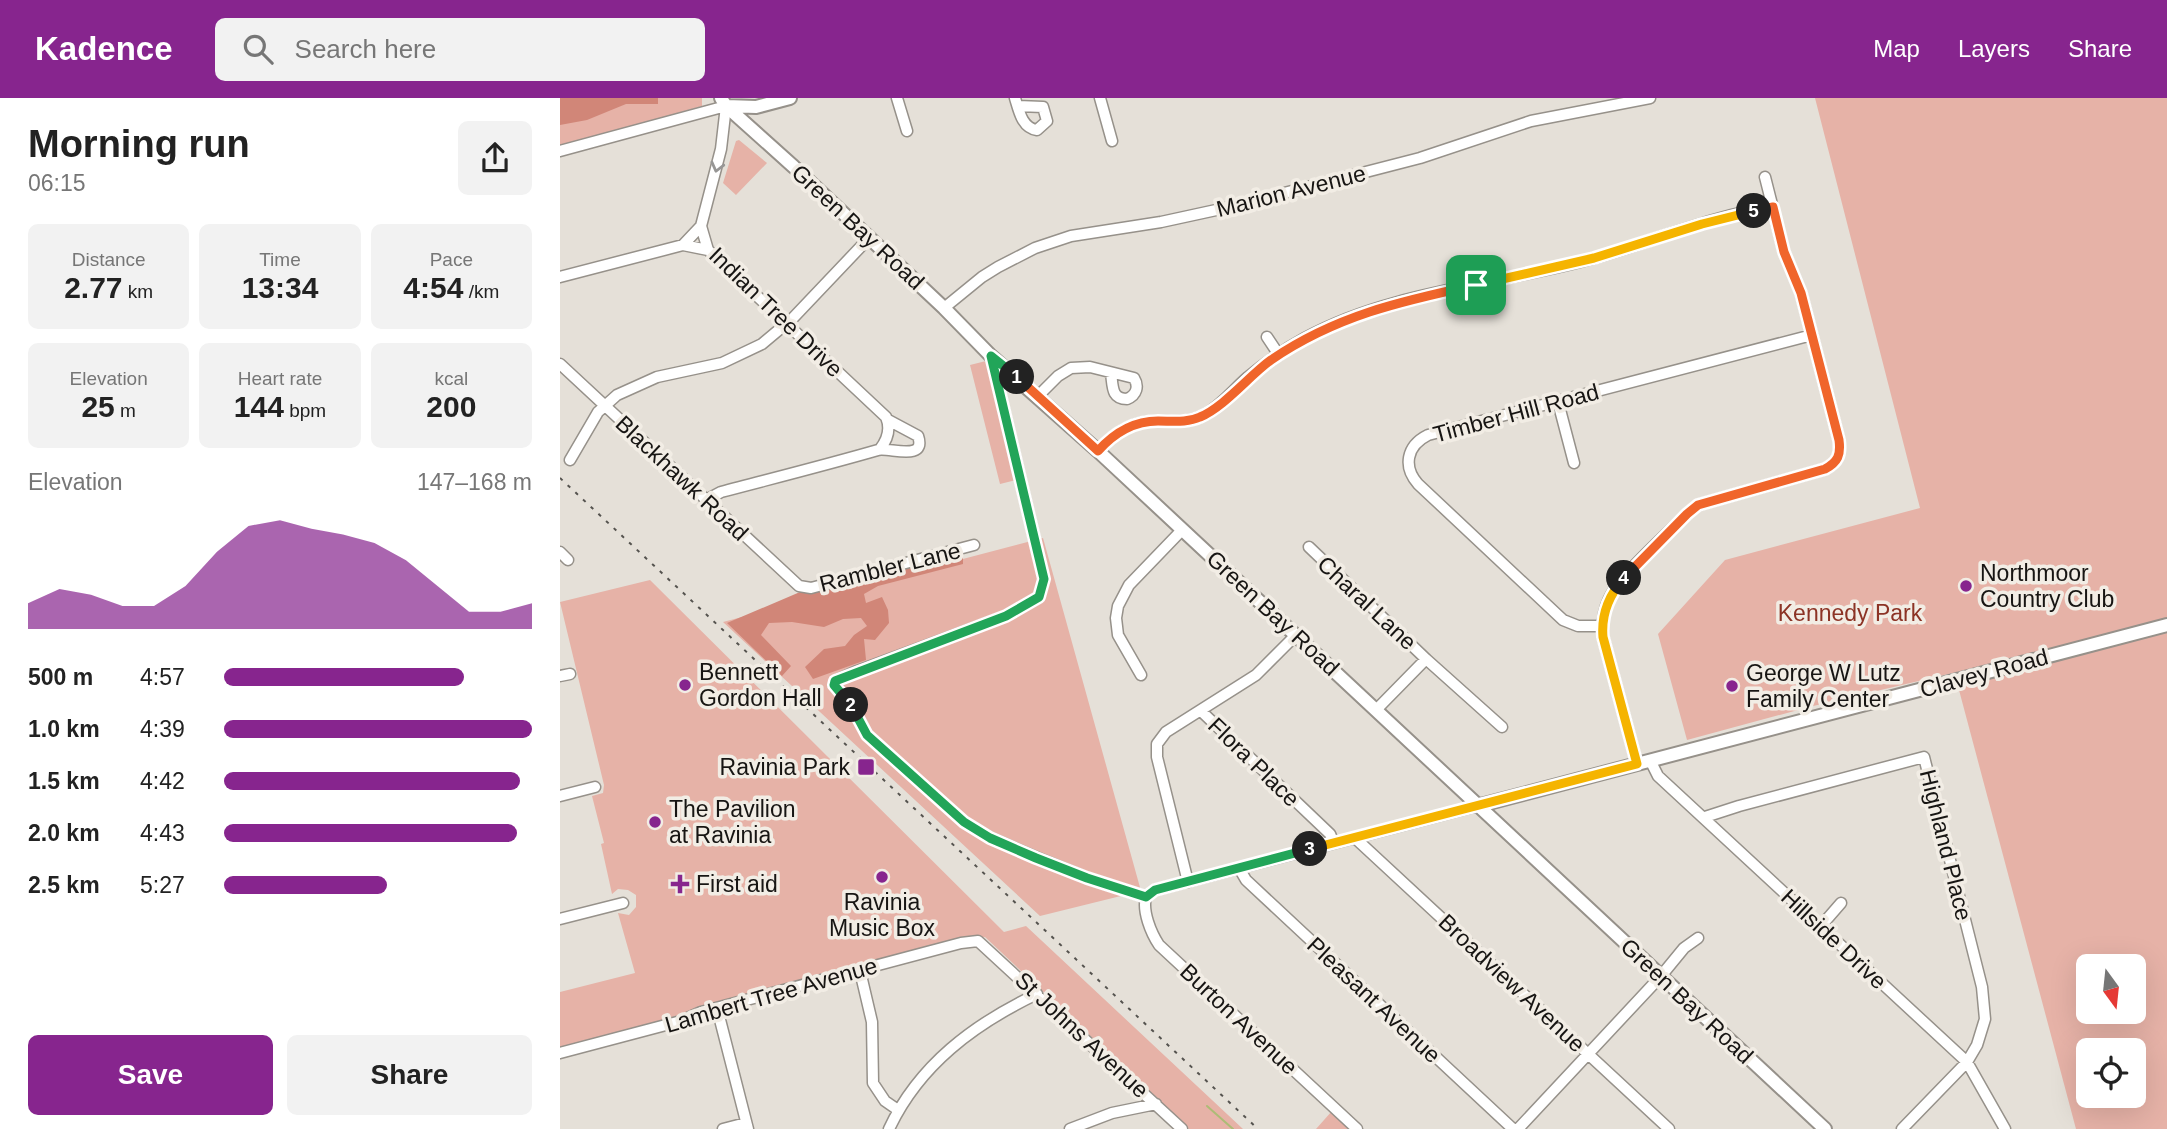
<!DOCTYPE html>
<meta charset="utf-8">
<style>
body{margin:0;font-family:Helvetica,sans-serif;background:#f2f2f2;color:#222;height:100vh;display:flex;flex-direction:column;font-size:26px;white-space:nowrap}
*{box-sizing:border-box;margin:0}
p{font-size:23px;color:#767676}
.icon{flex:none;width:38px;height:38px;fill:none;stroke:currentColor;stroke-width:2;stroke-linecap:round;stroke-linejoin:round}
.map{position:relative;flex:1;overflow:hidden}
.sheet{display:flex;flex-direction:column;background:#fff;width:560px}
.sheet>*{flex:none}
.needle{width:46px;rotate:165deg}
.buttons{position:absolute;left:1516px;top:856px;display:grid;gap:14px}
.buttons a{display:grid;place-items:center;width:70px;height:70px;border-radius:10px;background:#fff;box-shadow:0 7px 28px #0002;font-size:35px}
.pin{position:absolute;display:grid;place-items:center;width:60px;height:60px;color:#fff;margin:-30px;border-radius:14px;box-shadow:0 4px 10px #0006}
.km{position:absolute;width:35px;height:35px;margin:-18px;border-radius:50%;background:#222;color:#fff;font-size:19px;line-height:35px;text-align:center}
.round{display:grid;place-items:center;flex:none;width:74px;height:74px;border-radius:10px;background:#f2f2f2}
.headline{display:flex;align-items:center;justify-content:space-between;height:119px;padding:0 28px}
h1{font-size:38px;font-weight:600;line-height:52px}
.figures{display:grid;grid-template-columns:repeat(3,1fr);gap:10px;height:119px;padding:7px 28px}
.figures div{display:grid;align-content:center;border-radius:10px;background:#f2f2f2;text-align:center}
.figures b{font-size:30px;font-weight:600}
.figures small{font-size:19px;font-weight:400}
.figures p{font-size:19px}
.chart{height:196px;padding:14px 28px}
.chart p{display:flex;justify-content:space-between}
.chart svg{width:100%;height:126px;margin-top:7px;fill:#87258e;opacity:.7}
.button{display:flex;gap:14px;margin-top:auto;padding:14px 28px}
.button a{flex:1;height:80px;border-radius:10px;background:#87258e;color:#fff;font-size:28px;font-weight:600;line-height:80px;text-align:center}
.button a+a{background:#f2f2f2;color:#222}
ul{padding:0 28px;list-style:none;font-size:23px}
li{display:grid;grid-template-columns:112px 84px 1fr;align-items:center;height:52px}
li i{height:18px;border-radius:9px;background:#87258e}
header{display:flex;align-items:center;gap:42px;box-sizing:border-box;height:98px;padding:0 35px;background:#87258e;color:#fff}
header strong{font-size:33px}
nav{display:flex;gap:38px;margin-inline-start:auto;font-size:24px}
.search{width:490px;height:63px;background:#f2f2f2;display:flex;align-items:center;gap:18px;box-sizing:border-box;padding:0 24px;border-radius:10px;color:#767676;font-size:26px}
main{display:flex;flex:1;min-height:0}
.map>svg:first-child{display:block}
</style>
<header>
<strong>Kadence</strong>
<div class="search"><svg class="icon" aria-label="search" viewBox="0 0 24 24"><circle cx="10" cy="10" r="6"/><path d="M15 15l6 6"/></svg>Search here</div>
<nav><a>Map</a><a>Layers</a><a>Share</a></nav>
</header>
<main>
<section class="sheet">
<div class="headline"><div><h1>Morning run</h1><p>06:15</p></div><a class="round"><svg class="icon" aria-label="share" viewBox="0 0 24 24"><path d="M12 15V3M7 8l5-5 5 5M5 13v7h14v-7"/></svg></a></div>
<div class="figures">
<div><p>Distance</p><b>2.77<small> km</small></b></div>
<div><p>Time</p><b>13:34</b></div>
<div><p>Pace</p><b>4:54<small> /km</small></b></div>
</div>
<div class="figures">
<div><p>Elevation</p><b>25<small> m</small></b></div>
<div><p>Heart rate</p><b>144<small> bpm</small></b></div>
<div><p>kcal</p><b>200</b></div>
</div>
<div class="chart"><p><span>Elevation</span>147–168 m</p>
<svg viewBox="0 0 160 44" preserveAspectRatio="none"><path d="M0 44V35L10 30L20 32L30 36L40 36L50 29L60 17L70 8L80 6L90 9L100 11L110 14L120 20L130 29L140 38L150 38L160 35V44z"/></svg>
</div>
<ul>
<li><b>500 m</b>4:57<i style="width:78%"></i></li>
<li><b>1.0 km</b>4:39<i style="width:100%"></i></li>
<li><b>1.5 km</b>4:42<i style="width:96%"></i></li>
<li><b>2.0 km</b>4:43<i style="width:95%"></i></li>
<li><b>2.5 km</b>5:27<i style="width:53%"></i></li>
</ul>
<div class="button"><a>Save</a><a>Share</a></div>
</section>
<div class="map">
<svg width="1607" height="1031" viewBox="0 0 1607 1031">
<rect width="100%" height="100%" fill="#e5e0d8"/>
<path fill="#e6b2a7" fill-rule="evenodd" d="M0,0H142V8L0,49Z
M1255,0H1607V1031H1516L1399,592L1401,573L1249,609L1127,642L1098,536L1165,462L1360,410ZM1528,868H1573V914H1528ZM1528,952H1573V998H1528Z
M179,42L207,65L176,97L163,85L176,43Z
M426,263L456,382L440,386L410,267Z
M483,440L581,793L480,818L163,524Z
M90,482L444,834L466,828L683,1031H629L425,839L0,949V894L75,875L58,815L69,817L76,809V797L68,792L58,791L52,796L41,746L44,745L32,698L43,695L44,687L0,504Z
M772,1013L791,1031H756Z"/>
<path fill="#d18678" d="M0,0H98V6H66L27,22L0,27Z
M403,455V466L318,488L304,496L306,505L322,499L328,512L329,525L315,542L304,541L306,562L253,581L245,569L264,551L285,548L294,537L307,528L301,520L283,521L264,529L232,524L209,525L201,537L231,568L222,578L167,525L240,494Z"/>
<g fill="none" stroke-linecap="round" stroke-linejoin="round">
<path stroke="#acbc76" stroke-width="2" d="M647,1008L673,1031"/>
<g stroke="#96918a" stroke-width="13">
<path id="minor" d="M337,0L347,33
M455,0C459,13 462,30 477,32L487,23L483,9L458,8
M540,0L552,43
M0,53L166,8L161,51L141,128L148,152L326,319C331,331 328,341 320,351
M123,147L141,128
M0,179L123,147L148,152
M384,210L422,179L438,169L475,150L511,138L601,124L670,109L860,60L971,23L1090,0
M707,239L719,257
M431,258L484,481L479,499L446,518L297,573L275,583L274,587L291,607L307,637L404,724L431,740L466,755L527,780L586,799
M0,266L239,488L251,490L414,447
M478,298L498,278L511,270L530,269L574,280C579,288 577,297 567,301C551,301 553,288 551,275
M998,304L1014,365
M538,353C554,335 572,323 597,323C613,323 629,325 644,317C661,308 673,292 688,279C705,265 725,251 745,240C833,192 939,187 1035,160C1091,144 1156,116 1213,109
M10,362L38,314L57,297L97,279L162,265L202,246L233,220L309,140
M146,402L161,394C214,380 266,367 318,352C329,349 367,364 358,338L328,322
M749,449L866,561L942,629
M0,454L8,462
M1042,528H1018L1003,522L858,386C843,369 846,348 868,337L1252,237
M581,577L558,537L556,520L558,508L569,487L622,432
M0,578L10,576
M816,612L866,561
M641,613L770,736L774,745
M1090,662L1098,678L1407,964L1445,1031
M1077,666L1043,539C1042,527 1043,513 1049,501C1060,477 1106,437 1127,416L1138,407L1265,371C1278,364 1281,357 1279,342L1241,195L1224,154L1205,79
M0,698L35,689
M1145,719L1179,708L1364,659L1422,889L1425,921L1417,947L1407,964L1342,1031
M795,740L1109,1031
M679,770L686,782L953,1031
M628,784L597,659V646L606,634L696,577L736,537
M586,799L595,792L917,708
M586,799C582,813 591,835 599,847L797,1031
M0,821L63,805
M1261,828L1281,805
M300,873L312,924L313,985L325,1003L338,1012
M157,910L188,1031
M0,955L121,923L141,914L401,845L418,843L622,1031
M163,1031L186,1025
M329,1031C359,967 414,926 477,896
M510,1031L552,1015L596,1006
M958,1031L1101,878L1124,850L1138,840"/>
</g>
<g stroke="#96918a" stroke-width="16">
<path id="major" d="M161,0L166,8L234,69L384,210L431,258L538,353L1265,1031
M166,8L196,9L230,0
M917,708L1607,527"/>
</g>
<use href="#minor" stroke="#fff" stroke-width="10"/>
<use href="#major" stroke="#fff" stroke-width="12"/>
<path stroke="#55534f" stroke-width="2" stroke-dasharray="3.5 7" stroke-linecap="butt" d="M0,380L698,1031"/>
</g>
<defs><path id="oneway-chevron" d="M-2-3.5L2.5 0L-2 3.5" fill="none" stroke-width="1.6" stroke-linecap="round" stroke-linejoin="round" transform="scale(1.75)"/></defs>
<use stroke="#979695" href="#oneway-chevron" transform="translate(157 69) rotate(104)"/>
<g fill="none" stroke-linecap="round" stroke-linejoin="round">
<g stroke="#fff" stroke-width="14">
<path id="split-1" d="M457,279L538,353C554,335 573,323 598,323C613,323 627,325 640,319C664,309 689,278 711,262C775,218 841,203 916,187"/>
</g>
<g stroke="#fff" stroke-width="14">
<path id="split-2" d="M291,607L274,587L275,583L446,518L479,499L484,481L431,258L457,279"/>
</g>
<g stroke="#fff" stroke-width="14">
<path id="split-3" d="M291,607L307,637L404,724L430,740L476,760L527,780L586,799L595,792L750,751"/>
</g>
<g stroke="#fff" stroke-width="14">
<path id="split-4" d="M750,751L1077,666L1043,539C1041,516 1049,497 1064,480"/>
</g>
<g stroke="#fff" stroke-width="14">
<path id="split-5" d="M1064,480L1127,416L1138,407L1265,371C1278,364 1281,357 1279,342L1241,195L1224,154L1213,109L1194,113"/>
</g>
<g stroke="#fff" stroke-width="14">
<path id="split-6" d="M916,187L1034,160L1142,126L1194,113"/>
</g>
<use href="#split-1" stroke="#f0652b" stroke-width="9"/>
<use href="#split-2" stroke="#22a559" stroke-width="9"/>
<use href="#split-3" stroke="#22a559" stroke-width="9"/>
<use href="#split-4" stroke="#f5b400" stroke-width="9"/>
<use href="#split-5" stroke="#f0652b" stroke-width="9"/>
<use href="#split-6" stroke="#f5b400" stroke-width="9"/>
</g>
<g fill="#87258e" stroke="#f2ede5" stroke-width="2.5">
<circle cx="1406" cy="488" r="7"/>
<circle cx="125" cy="587" r="7"/>
<circle cx="1172" cy="588" r="7"/>
<rect x="297" y="660" width="18" height="18" rx="3.5"/>
<circle cx="95" cy="724" r="7"/>
<circle cx="322" cy="779" r="7"/>
<path d="M116.5 775.5h7v7h7v7h-7v7h-7v-7h-7v-7h7z"/>
</g>
<g text-anchor="middle" dominant-baseline="central" stroke-width="7" stroke-linejoin="round" paint-order="stroke">
<g font-size="23" fill="#171513" stroke="#f2ede5">
<text transform="translate(731 93) rotate(-14)">Marion Avenue</text>
<text transform="translate(298 129) rotate(43)">Green Bay Road</text>
<text transform="translate(216 214) rotate(44)">Indian Tree Drive</text>
<text transform="translate(956 315) rotate(-15)">Timber Hill Road</text>
<text transform="translate(122 380) rotate(43)">Blackhawk Road</text>
<text transform="translate(330 469) rotate(-14)">Rambler Lane</text>
<text transform="translate(807 505) rotate(43)">Charal Lane</text>
<text transform="translate(713 515) rotate(43)">Green Bay Road</text>
<text transform="translate(1424 575) rotate(-15)">Clavey Road</text>
<text transform="translate(694 664) rotate(44)">Flora Place</text>
<text transform="translate(1386 747) rotate(76)">Highland Place</text>
<text transform="translate(1274 841) rotate(43)">Hillside Drive</text>
<text transform="translate(952 885) rotate(43)">Broadview Avenue</text>
<text transform="translate(211 897) rotate(-16)">Lambert Tree Avenue</text>
<text transform="translate(814 902) rotate(43)">Pleasant Avenue</text>
<text transform="translate(1127 903) rotate(43)">Green Bay Road</text>
<text transform="translate(679 921) rotate(43)">Burton Avenue</text>
<text transform="translate(522 937) rotate(43)">St Johns Avenue</text>
</g>
<g font-size="23" fill="#171513" stroke="#f2ede5" text-anchor="start">
<text x="1420" y="475">Northmoor<tspan x="1420" dy="26">Country Club</tspan></text>
<text x="139" y="574">Bennett<tspan x="139" dy="26">Gordon Hall</tspan></text>
<text x="1186" y="575">George W Lutz<tspan x="1186" dy="26">Family Center</tspan></text>
<text x="290" y="669" text-anchor="end">Ravinia Park</text>
<text x="109" y="711">The Pavilion<tspan x="109" dy="26">at Ravinia</tspan></text>
<text x="136" y="786">First aid</text>
<text x="322" y="804" text-anchor="middle">Ravinia<tspan x="322" dy="26">Music Box</tspan></text>
</g>
<g font-size="23" fill="#8c3325" stroke="#f2ede5">
<text x="1290" y="515">Kennedy Park</text>
</g>
</g>
</svg>
<div class="buttons">
<a><svg class="needle" viewBox="-14 -14 28 28"><path d="M0-13l5 13h-10z" fill="#e53935"/><path d="M0 13l5-13h-10z" fill="#767676"/></svg></a>
<a><svg class="icon" aria-label="locate" viewBox="0 0 24 24"><circle cx="12" cy="12" r="6"/><path d="M12 2v4M12 18v4M2 12h4M18 12h4"/></svg></a>
</div>
<div class="pin" style="left:916px;top:187px;background:#1e9e55"><svg class="icon" aria-label="arrive" viewBox="0 0 24 24"><path d="M6 21V4h12l-3 4 3 4H6"/></svg></div>
<b class="km" style="left:457px;top:279px">1</b>
<b class="km" style="left:291px;top:607px">2</b>
<b class="km" style="left:750px;top:751px">3</b>
<b class="km" style="left:1064px;top:480px">4</b>
<b class="km" style="left:1194px;top:113px">5</b>
</div>
</main>
